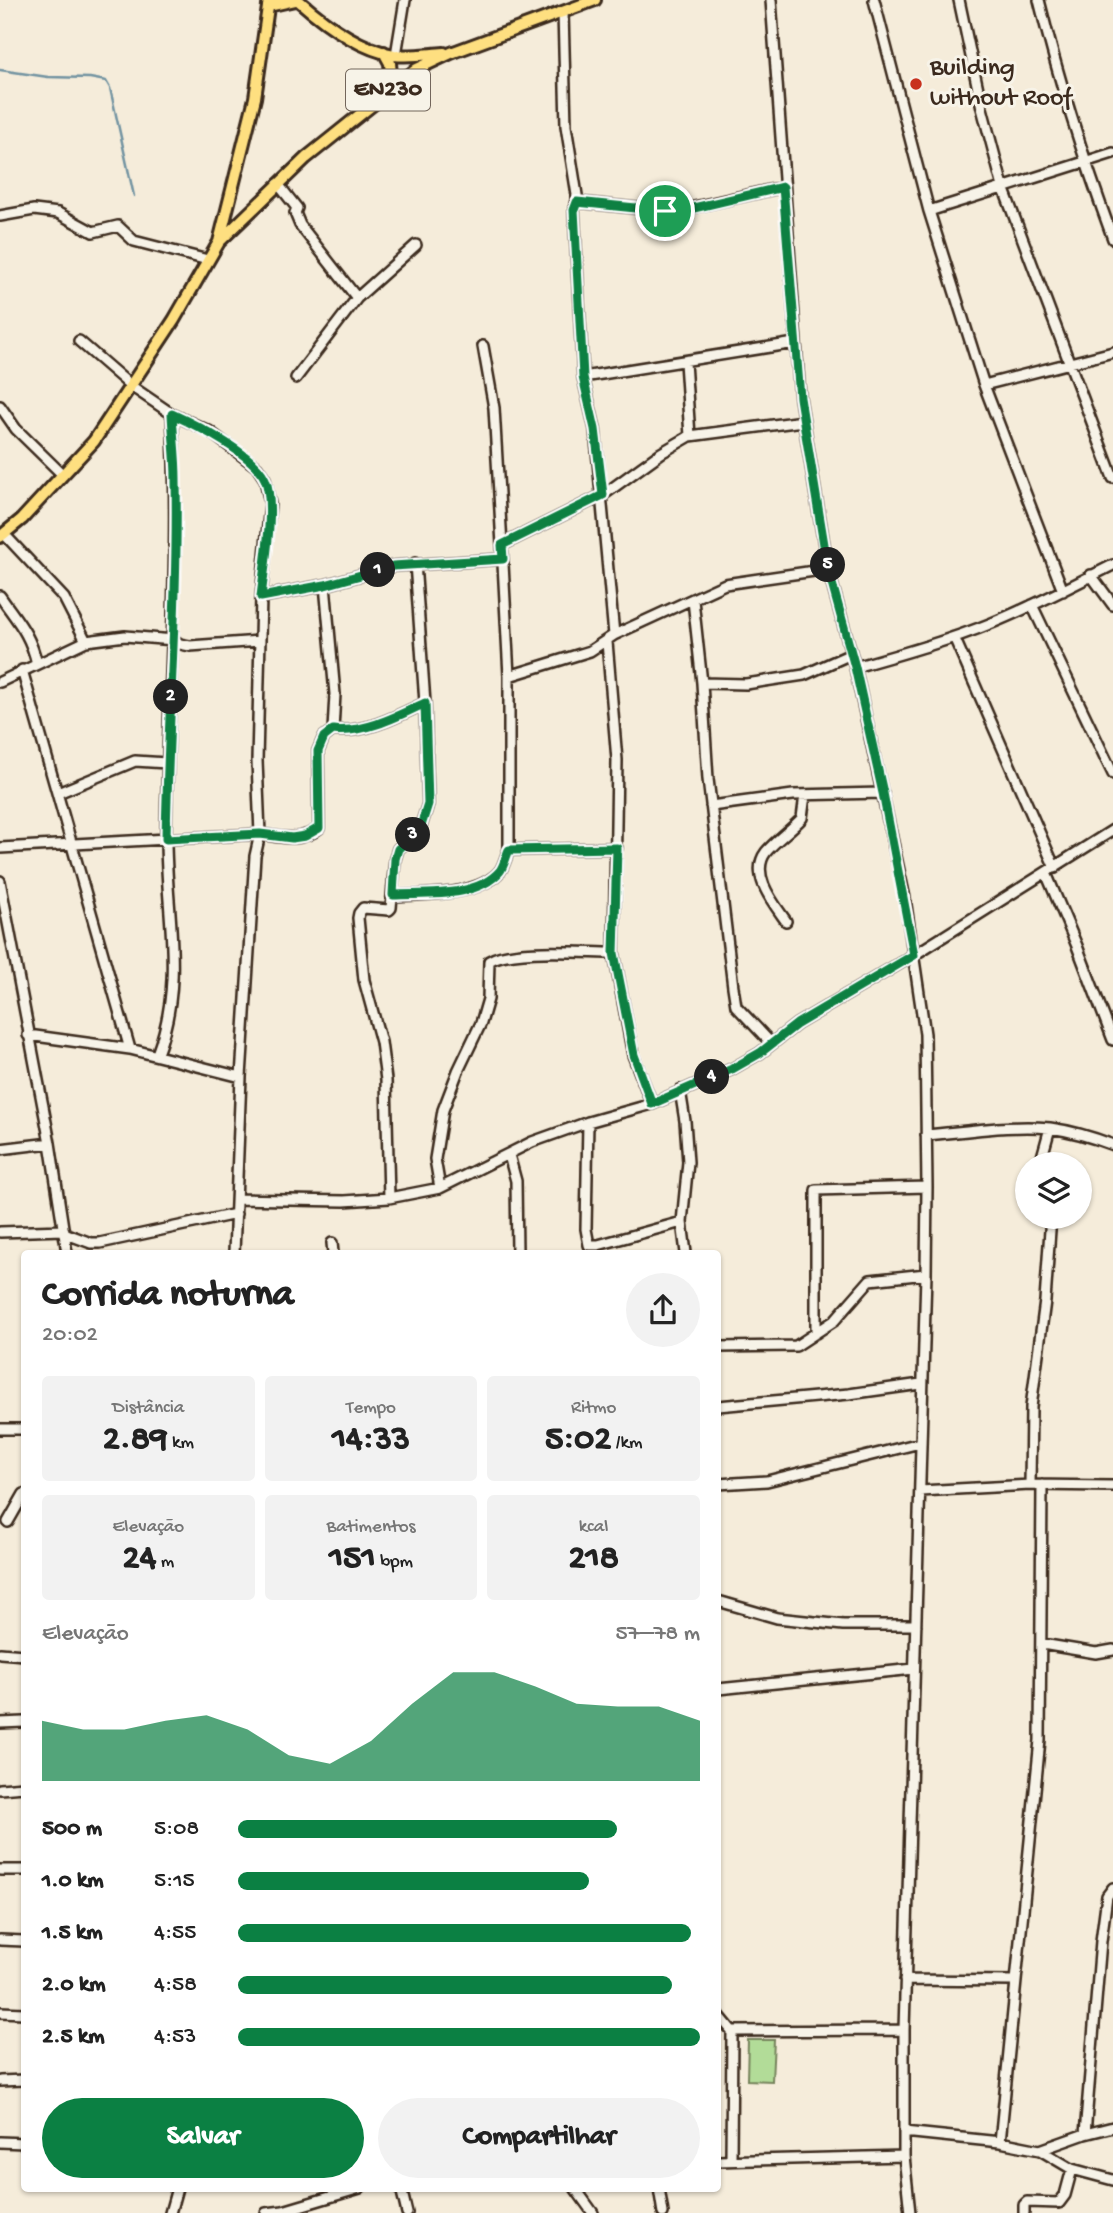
<!DOCTYPE html>
<html lang="pt">
<meta charset="utf-8">
<style>
body{margin:0;font-family:"Gochi Hand",sans-serif;background:#f2f2f2;color:#222;height:100vh;display:flex;flex-direction:column;font-size:26px;white-space:nowrap}
*{box-sizing:border-box;margin:0}
p{font-size:23px;color:#767676}
.icon{flex:none;width:38px;height:38px;fill:none;stroke:currentColor;stroke-width:2;stroke-linecap:round;stroke-linejoin:round}
.map{position:relative;flex:1;overflow:hidden}
.sheet{position:absolute;left:21px;top:1250px;width:700px;height:942px;display:flex;flex-direction:column;background:#fff;border-radius:7px;box-shadow:0 2px 5px #0004}
.sheet>*{flex:none}
.fabs{position:absolute;left:1015px;top:1152px;display:grid;gap:14px}
.fabs a{display:grid;place-items:center;width:77px;height:77px;border-radius:50%;background:#fff;box-shadow:0 2px 5px #0004;font-size:35px}
.pin{position:absolute;display:grid;place-items:center;width:60px;height:60px;color:#fff;margin:-30px;border:4px solid #fff;border-radius:50%;box-shadow:0 2px 7px #0007}
.km{position:absolute;width:35px;height:35px;margin:-18px;border-radius:50%;background:#222;color:#fff;font-size:19px;line-height:35px;text-align:center}
.round{display:grid;place-items:center;flex:none;width:74px;height:74px;border-radius:37px;background:#f2f2f2}
.summary{display:flex;align-items:center;justify-content:space-between;height:119px;padding:0 21px}
h1{font-size:38px;font-weight:700;line-height:52px}
.metrics{display:grid;grid-template-columns:repeat(3,1fr);gap:10px;height:119px;padding:7px 21px}
.metrics div{display:grid;align-content:center;border-radius:7px;background:#f2f2f2;text-align:center}
.metrics b{font-size:35px;font-weight:700}
.metrics small{font-size:19px;font-weight:400}
.metrics p{font-size:19px}
.chart{height:196px;padding:14px 21px}
.chart p{display:flex;justify-content:space-between}
.chart svg{width:100%;height:126px;margin-top:7px;fill:#0b8043;opacity:.7}
.cta{display:flex;gap:14px;margin-top:auto;padding:14px 21px}
.cta a{flex:1;height:80px;border-radius:42px;background:#0b8043;color:#fff;font-size:28px;font-weight:700;line-height:80px;text-align:center}
.cta a+a{background:#f2f2f2;color:#222}
ul{padding:0 21px;list-style:none;font-size:23px}
li{display:grid;grid-template-columns:112px 84px 1fr;align-items:center;height:52px}
li i{height:18px;border-radius:9px;background:#0b8043}
.map>svg:first-child{display:block}
</style>
<div class="map">
<svg width="1113" height="2213" viewBox="0 0 1113 2213">
<rect width="100%" height="100%" fill="#f5ecda"/>
<filter id="ink" filterUnits="userSpaceOnUse"><feTurbulence type="fractalNoise" baseFrequency=".0143" numOctaves="2"/><feDisplacementMap in="SourceGraphic" scale="14" xChannelSelector="R" yChannelSelector="G"/><feConvolveMatrix kernelMatrix="1 2 1 2 8 2 1 2 1" color-interpolation-filters="sRGB"/></filter>
<g filter="url(#ink)">
<path fill="#b2dc98" stroke="#76835b" stroke-width="2" d="M748,2040H774L772,2081L747,2080Z"/>
<g fill="none" stroke-linecap="round" stroke-linejoin="round">
<path stroke="#7293a1" stroke-width="2.5" d="M0,70L48,77L90,78L106,81L110,88L134,196"/>
<g stroke="#3b2a1e" stroke-width="14">
<path id="minor" d="M771,0L800,398L828,569L855,667L905,898L925,1034L927,1187L926,1274L904,2030V2156L910,2213
M874,0L929,211L984,385L1063,591
M959,0L982,108L1003,187L1113,478
M1039,0C1059,82 1084,160 1113,239
M563,12L566,126L577,195L574,210L583,377L595,429L614,635
M396,55L405,0
M278,184L297,208L295,213L300,225L357,298
M577,202L665,211L681,210L783,187
M929,211L1113,153
M0,216L34,210L58,213L93,232L118,226L134,241L208,260
M79,341L131,386L172,414L209,431L257,467L265,479L270,504L261,597L257,761L260,834L255,856L241,1077L234,1253
M583,377L795,343
M296,378L357,298L416,245
M984,385L1113,352
M0,406L16,429L63,475
M690,436L803,421
M4,534L64,598L86,641
M502,545L603,495L661,453L690,436L685,362
M1091,575L1113,605
M325,585L335,694L333,730C364,734 398,716 425,703
M0,596C17,621 30,633 37,664
M261,597L325,585L393,566L503,559
M693,600L702,683L708,779L733,987L736,1006L770,1042
M1032,605L1113,774
M954,637L1055,868
M607,642L617,760L614,953L633,1055L652,1104
M855,667C901,654 948,641 992,623C1034,606 1073,585 1113,565
M22,670L130,1049
M509,676L590,651L614,635L725,584L828,569
M0,682L86,641L125,636L174,640L180,644L190,646L260,641
M702,683L746,684L804,675L851,654
M58,793L135,761L167,763
M711,806L793,795L883,793
M0,848L260,834C280,837 301,843 319,828L318,751L324,737L333,730
M509,850L617,848
M1046,873L1077,946L1113,1040
M0,881L50,1143L67,1253
M393,896C424,894 478,897 500,871C504,866 506,856 509,850V676L502,545L494,408L483,346
M786,921C774,904 749,874 766,852C776,840 791,830 802,818L805,795
M28,1035L130,1049L241,1077
M157,1054C186,978 165,911 166,834C168,694 180,554 172,414
M680,1090L685,1121L688,1162L682,1222L686,1253
M588,1122L586,1229L589,1245H598L682,1222
M926,1135C965,1132 1012,1124 1050,1128C1072,1131 1092,1137 1113,1145
M0,1149L50,1143
M509,1155L516,1181L517,1253
M1040,1164L1050,1128
M440,1188L435,1159L443,1110L458,1071L481,1023L488,999L489,961C511,947 585,953 614,953
M389,1198L386,1080L381,1042L364,980L358,918L359,913L363,908L389,910L391,908L395,859L398,849L420,829L428,804L425,703L415,563
M237,1199L344,1201L389,1198L440,1188L532,1142L588,1122L652,1104L732,1069L760,1053L797,1024L914,955L1113,830
M0,1232L64,1230
M64,1233L91,1243H100L236,1214
M332,1243L333,1253
M816,1333V1190L927,1187
M718,1347L796,1346L834,1321L870,1280L926,1274
M718,1406L849,1394L921,1384
M0,1429H24
M718,1484L767,1481L920,1443
M1030,1485L1031,1407L1045,1301L1051,1216
M1042,1485L1040,1740L1000,2142L1040,2150L1072,2169L1113,2180
M920,1491L1030,1485L1113,1486
M8,1522L24,1494
M718,1601L777,1618L843,1625H916
M1042,1644L1096,1653L1113,1650
M0,1653L24,1655
M718,1689L914,1669
M0,1723L24,1722
M0,1789L24,1787
M0,1870H24
M0,1940L24,1941
M905,1980L1014,1981
M0,2012L24,2013
M718,2014L732,2031L904,2030
M0,2081L24,2080
M904,2132L1000,2142
M1085,2134L1101,1941L1107,1896L1113,1888
M0,2142L24,2143
M1040,2150L1085,2134L1113,2127
M731,2159L732,2031
M718,2161L904,2156
M401,2188L407,2213
M575,2188L593,2213
M659,2188L663,2213
M170,2213L177,2188
M266,2213L283,2211L360,2188
M1024,2213V2205L1027,2202L1059,2203L1065,2195L1072,2169"/>
</g>
<g stroke="#3b2a1e" stroke-width="16">
<path id="major" d="M298,0C324,23 359,49 394,55C410,57 428,54 444,53
M268,6L295,0
M384,52L390,63L392,87
M219,242L255,98L269,0
M0,537L22,519L94,441L174,320L219,242L306,158L417,69L451,53L595,0"/>
</g>
<use href="#minor" stroke="#f7f3e8" stroke-width="9"/>
<use href="#major" stroke="#fedf80" stroke-width="10"/>
</g>
</g>
<g fill="none" stroke-linecap="round" stroke-linejoin="round" filter="url(#ink)">
<g stroke="#fff" stroke-width="14">
<path id="route" d="M783,187L800,398L828,569L855,667L883,793L914,955L797,1024L760,1053L732,1069L652,1104L634,1055L614,953L617,848L509,850C506,856 504,866 500,871C476,899 425,893 393,895L395,859L398,849L420,829L428,804L425,703C398,716 364,734 333,730L324,737L318,751L319,828L305,836L292,838L260,834L166,839C168,719 178,599 176,479C176,457 173,436 172,414C196,425 254,454 265,479C276,504 264,568 261,597L325,585L393,566L503,559L502,545L603,495L595,429L583,377L574,210L577,202L665,211H681Z"/>
</g>
<use href="#route" stroke="#0b8043" stroke-width="9"/>
</g>
<circle fill="#c8321e" stroke="#f7f3e8" stroke-width="2.5" cx="916" cy="84" r="7"/>
<g text-anchor="middle" dominant-baseline="central" stroke-width="6" stroke-linejoin="round" paint-order="stroke">
<rect fill="#f7f3e8" stroke="#73665b" stroke-width="2" x="346" y="69.5" width="84" height="41" rx="5"/>
<g font-size="24" font-weight="bold" fill="#3b2a1e">
<text x="388" y="90">EN230</text>
</g>
<g font-size="26" fill="#3b2a1e" stroke="#f7f3e8" text-anchor="start">
<text x="930" y="69">Building<tspan x="930" dy="30">without Roof</tspan></text>
</g>
</g>
</svg>
<div class="fabs">
<a><svg class="icon" aria-label="layers" viewBox="0 0 24 24"><path d="M12 4l9 5-9 5-9-5zM3 14l9 5 9-5"/></svg></a>
</div>
<div class="pin" style="left:665px;top:211px;background:#1e9e55"><svg class="icon" aria-label="arrive" viewBox="0 0 24 24"><path d="M6 21V4h12l-3 4 3 4H6"/></svg></div>
<b class="km" style="left:378px;top:570px">1</b>
<b class="km" style="left:171px;top:697px">2</b>
<b class="km" style="left:413px;top:835px">3</b>
<b class="km" style="left:712px;top:1077px">4</b>
<b class="km" style="left:828px;top:565px">5</b>
<section class="sheet">
<div class="summary"><div><h1>Corrida noturna</h1><p>20:02</p></div><a class="round"><svg class="icon" aria-label="share" viewBox="0 0 24 24"><path d="M12 15V3M7 8l5-5 5 5M5 13v7h14v-7"/></svg></a></div>
<div class="metrics">
<div><p>Distância</p><b>2.89<small> km</small></b></div>
<div><p>Tempo</p><b>14:33</b></div>
<div><p>Ritmo</p><b>5:02<small> /km</small></b></div>
</div>
<div class="metrics">
<div><p>Elevação</p><b>24<small> m</small></b></div>
<div><p>Batimentos</p><b>151<small> bpm</small></b></div>
<div><p>kcal</p><b>218</b></div>
</div>
<div class="chart"><p><span>Elevação</span>57–78 m</p>
<svg viewBox="0 0 160 44" preserveAspectRatio="none"><path d="M0 44V23L10 26L20 26L30 23L40 21L50 26L60 35L70 38L80 30L90 17L100 6L110 6L120 11L130 17L140 18L150 18L160 23V44z"/></svg>
</div>
<ul>
<li><b>500 m</b>5:08<i style="width:82%"></i></li>
<li><b>1.0 km</b>5:15<i style="width:76%"></i></li>
<li><b>1.5 km</b>4:55<i style="width:98%"></i></li>
<li><b>2.0 km</b>4:58<i style="width:94%"></i></li>
<li><b>2.5 km</b>4:53<i style="width:100%"></i></li>
</ul>
<div class="cta"><a>Salvar</a><a>Compartilhar</a></div>
</section>
</div>
